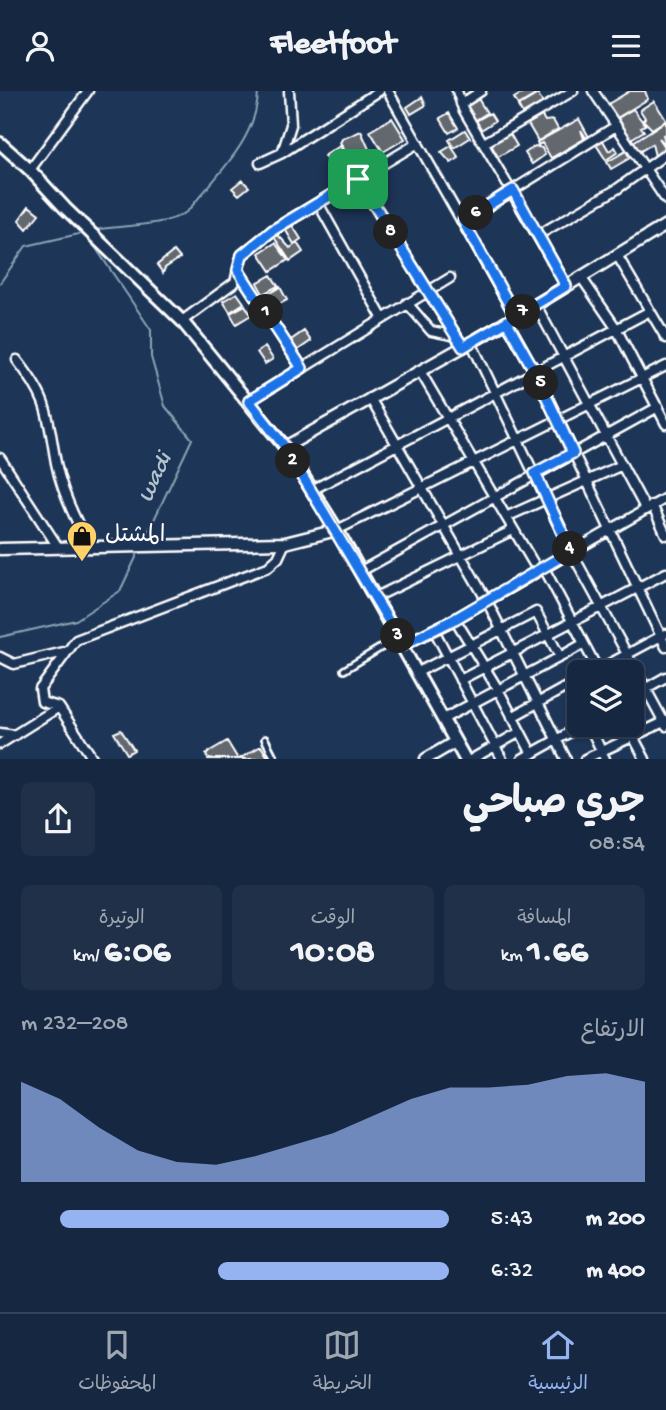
<!DOCTYPE html>
<html lang="ar">
<meta charset="utf-8">
<style>
body{margin:0;font-family:"Gochi Hand","Playpen Sans Arabic",sans-serif;background:#1f3048;color:#f1f3f6;direction:rtl;height:100vh;display:flex;flex-direction:column;font-size:26px;white-space:nowrap}
*{box-sizing:border-box;margin:0}
p{font-size:23px;color:#9ea6b1}
.icon{flex:none;width:38px;height:38px;fill:none;stroke:currentColor;stroke-width:2;stroke-linecap:round;stroke-linejoin:round}
.map{position:relative;height:668px;overflow:hidden;direction:ltr}
.details{display:flex;flex-direction:column;background:#162841;flex:1}
.details>*{flex:none}
.controls{position:absolute;left:567px;top:569px;display:grid;gap:14px}
.controls a{display:grid;place-items:center;width:77px;height:77px;border-radius:10px;background:#162841;box-shadow:0 2px 5px #0004,0 0 0 2px #35445a;font-size:35px}
.pin{position:absolute;display:grid;place-items:center;width:60px;height:60px;color:#fff;margin:-30px;border-radius:14px;box-shadow:0 4px 10px #0006}
.km{position:absolute;width:35px;height:35px;margin:-18px;border-radius:50%;background:#222;color:#fff;font-size:19px;line-height:35px;text-align:center}
.round{display:grid;place-items:center;flex:none;width:74px;height:74px;border-radius:10px;background:#1f3048}
.headline{display:flex;align-items:center;justify-content:space-between;height:119px;padding:0 21px}
h1{font-size:38px;font-weight:700;line-height:52px}
.stats{display:grid;grid-template-columns:repeat(3,1fr);gap:10px;height:119px;padding:7px 21px}
.stats div{display:grid;align-content:center;border-radius:10px;background:#1f3048;text-align:center}
.stats b{font-size:35px;font-weight:700}
.stats small{font-size:19px;font-weight:400}
.stats p{font-size:19px}
.chart{height:196px;padding:14px 21px}
.chart p{display:flex;justify-content:space-between}
.chart svg{width:100%;height:126px;margin-top:7px;fill:#95b2f1;opacity:.7}
ul{padding:0 21px;list-style:none;font-size:23px}
li{display:grid;grid-template-columns:112px 84px 1fr;align-items:center;height:52px}
li i{height:18px;border-radius:9px;background:#95b2f1}
header{display:flex;justify-content:space-between;align-items:center;height:91px;padding:0 21px;background:#162841;font-size:32px;font-weight:700}
.tab-bar{display:flex;justify-content:space-around;align-items:center;height:98px;border-top:2px solid #35445a;background:#162841;font-size:19px;color:#9ea6b1}
.tab-bar a{display:grid;justify-items:center;gap:4px}
.tab-bar .current{color:#95b2f1}
.map>svg:first-child{display:block}
</style>
<header><svg class="icon" aria-label="menu" viewBox="0 0 24 24"><path d="M4 6h16M4 12h16M4 18h16"/></svg>Fleetfoot<svg class="icon" aria-label="person" viewBox="0 0 24 24"><circle cx="12" cy="8" r="4"/><path d="M4 21q1-7 8-7t8 7"/></svg></header>
<div class="map">
<svg width="666" height="668" viewBox="0 0 666 668">
<rect width="100%" height="100%" fill="#1d3557"/>
<filter id="ink" filterUnits="userSpaceOnUse"><feTurbulence type="fractalNoise" baseFrequency=".0143" numOctaves="2"/><feDisplacementMap in="SourceGraphic" scale="14" xChannelSelector="R" yChannelSelector="G"/><feConvolveMatrix kernelMatrix="1 2 1 2 8 2 1 2 1" color-interpolation-filters="sRGB"/></filter>
<g filter="url(#ink)">
<g fill="none" stroke-linecap="round" stroke-linejoin="round">
<path stroke="#8ba4b5" stroke-width="2" d="M95,139C120,134 163,136 185,122C191,118 197,108 203,102C228,73 258,40 258,0
M89,147L151,239V266L165,315L192,348L144,450
M0,192L26,155L83,142
M0,546L76,529L120,500L140,458"/>
</g>
<path fill="#64676e" stroke="#fff" stroke-width="2" d="M526,0L537,3L518,14L514,7Z
M630,0H645L648,8L617,27L608,13Z
M538,3L543,12L523,24L518,15Z
M422,6L426,14L411,23L407,16Z
M477,6L487,22L474,30L464,13Z
M654,10L666,29L652,38L643,29L645,27L640,19Z
M633,18L645,34L641,36L644,40L631,48L618,27Z
M449,22L458,37L449,42L440,27Z
M490,22L495,30L481,39L476,30Z
M542,25L545,30L553,29L558,38L538,50L528,33Z
M392,27L405,48L383,61L370,40Z
M579,28L589,46L586,47L581,39L584,48L551,67L542,52L538,54L537,51Z
M666,30V43L663,44L666,54L659,47L665,56L655,65L652,53L639,61L633,51Z
M465,39L470,47L454,57L449,49Z
M361,40L369,58L354,67L351,62L348,64L340,52L342,48Z
M509,41L517,55L498,66L490,52Z
M602,48L609,60L615,56L618,61L606,69L595,52Z
M340,55L346,66L331,75L324,65Z
M451,55L459,67L451,72L441,61Z
M535,55L542,57L545,64L532,73L525,62Z
M626,60L630,67L611,78L607,71Z
M242,89L249,96L239,104L232,97Z
M29,115L39,123L27,138L19,129Z
M292,134L301,148L294,153L285,138Z
M278,144L290,157L297,152L303,161L290,170L274,146Z
M275,152L288,169L271,180L259,162Z
M174,160L180,167L165,177L163,182L157,174Z
M271,184L278,195L263,203L257,192Z
M280,196L287,209L272,217L265,205Z
M237,202L244,212L230,221L223,210Z
M245,214L251,224L236,233L230,222Z
M304,240L311,250L295,261L288,251Z
M265,256L273,268L265,273L257,261Z
M121,639L134,659L127,663L114,642Z
M227,650L238,668H208L206,664L210,660Z
M261,655L269,668H239Z"/>
<g fill="none" stroke-linecap="round" stroke-linejoin="round">
<g stroke="#fff" stroke-width="10">
<path id="service" d="M344,579L397,547
M265,648L275,668"/>
</g>
<g stroke="#fff" stroke-width="13">
<path id="minor" d="M388,0L516,226
M457,0L463,18L567,195
M593,0L666,109
M461,13L481,0
M484,52L573,0
M282,62L291,34L289,0
M260,72L282,62L379,0
M30,79L88,0
M358,88L463,256
M318,112L383,228
M463,130L616,35
M538,144L617,98L666,63
M617,164L666,247
M238,179L302,277
M581,186L616,237L666,333
M407,212L431,240L456,245
M536,214L645,417
M182,230L235,191L242,164L273,139L418,52
M507,231L534,279L666,556
M471,251L571,460L666,635
M17,269C50,311 47,323 56,372C62,402 76,431 91,457
M420,280L538,480
M370,307L487,510L566,668
M249,310L450,187
M0,367L58,456
M312,399L650,220
M652,414L666,444
M506,426L622,374
M337,439L666,275
M544,477L599,581
M361,480L658,316
M376,506L513,439
M455,528L499,600L532,663
M434,539L502,668
M403,554L455,528L666,407
M0,566L14,573L64,561
M560,566L583,553
M596,580L665,543
M418,581L536,521L560,566L443,628
M460,589L666,482
M632,605L666,586
M576,609L579,616
M512,626L579,589
M589,634L605,668
M627,634L645,668
M0,642L15,644
M0,653L59,616
M93,668L59,616L42,611L40,598L76,549L268,476L278,467L285,452
M472,668L520,641
M522,668L583,634
M585,668L666,630"/>
</g>
<g stroke="#fff" stroke-width="15">
<path id="tertiary" d="M285,356L516,226L666,134
M0,458L285,452L337,439
M426,668L455,651"/>
</g>
<g stroke="#fff" stroke-width="16">
<path id="secondary" d="M0,52L30,79L65,117L182,230L285,356L337,439L465,668"/>
</g>
<use href="#service" stroke="#1d3557" stroke-width="4.5"/>
<use href="#minor" stroke="#1d3557" stroke-width="8"/>
<use href="#tertiary" stroke="#1d3557" stroke-width="10"/>
<use href="#secondary" stroke="#1d3557" stroke-width="10"/>
</g>
</g>
<g fill="none" stroke-linecap="round" stroke-linejoin="round" filter="url(#ink)">
<g stroke="#fff" stroke-width="14">
<path id="route" d="M358,88L273,139L242,164L238,179L302,277L249,310L285,356L403,554L455,528L571,460L535,382L573,362L534,279L507,231L516,226L463,130L513,99L566,195C532,216 497,236 463,256L358,88"/>
</g>
<use href="#route" stroke="#1a73e8" stroke-width="9"/>
</g>
<defs>
<g id="shop-pin" transform="scale(1.575)"><path d="M0 17L-7.5 6A9.5 9.5 0 1 1 7.5 6Z" fill="#ffd166" stroke="#1d3557"/><path d="M-5-2.5h2.3a2.7 3.5 0 0 1 5.4 0H5L5.5 6h-11ZM-1.5-2.5h3a1.5 2.3 0 0 0-3 0Z" fill="#111"/></g>
</defs>
<g fill-rule="evenodd">
<use href="#shop-pin" x="82" y="445"/>
</g>
<g text-anchor="middle" dominant-baseline="central" stroke-width="5" stroke-linejoin="round" paint-order="stroke">
<g font-size="23" fill="#fff" stroke="#1d3557" text-anchor="start">
<text x="105" y="445">المشتل</text>
</g>
<g font-size="24" font-style="italic" fill="#b1c3cd" stroke="#1d3557">
<text transform="translate(156 387) rotate(-65)">wadi</text>
</g>
</g>
</svg>
<div class="controls">
<a><svg class="icon" aria-label="layers" viewBox="0 0 24 24"><path d="M12 4l9 5-9 5-9-5zM3 14l9 5 9-5"/></svg></a>
</div>
<div class="pin" style="left:358px;top:88px;background:#1e9e55"><svg class="icon" aria-label="arrive" viewBox="0 0 24 24"><path d="M6 21V4h12l-3 4 3 4H6"/></svg></div>
<b class="km" style="left:266px;top:221px">1</b>
<b class="km" style="left:293px;top:370px">2</b>
<b class="km" style="left:398px;top:545px">3</b>
<b class="km" style="left:570px;top:458px">4</b>
<b class="km" style="left:541px;top:292px">5</b>
<b class="km" style="left:476px;top:122px">6</b>
<b class="km" style="left:523px;top:221px">7</b>
<b class="km" style="left:391px;top:141px">8</b>
</div>
<section class="details">
<div class="headline"><div><h1>جري صباحي</h1><p>08:54</p></div><a class="round"><svg class="icon" aria-label="share" viewBox="0 0 24 24"><path d="M12 15V3M7 8l5-5 5 5M5 13v7h14v-7"/></svg></a></div>
<div class="stats">
<div><p>المسافة</p><b>1.66<small> km</small></b></div>
<div><p>الوقت</p><b>10:08</b></div>
<div><p>الوتيرة</p><b>6:06<small> /km</small></b></div>
</div>
<div class="chart"><p><span>الارتفاع</span>208–232 m</p>
<svg viewBox="0 0 160 44" preserveAspectRatio="none"><path d="M0 44V9L10 15L20 25L30 33L40 37L50 38L60 35L70 31L80 27L90 21L100 15L110 11L120 11L130 10L140 7L150 6L160 9V44z"/></svg>
</div>
<ul>
<li><b>200 m</b>5:43<i style="width:91%"></i></li>
<li><b>400 m</b>6:32<i style="width:54%"></i></li>
</ul>
</section>
<nav class="tab-bar">
<a class="current"><svg class="icon" aria-label="home" viewBox="0 0 24 24"><path d="M3 11l9-7 9 7M6 9v11h12V9"/></svg>الرئيسية</a>
<a><svg class="icon" aria-label="map" viewBox="0 0 24 24"><path d="M3 6l6-2 6 2 6-2v14l-6 2-6-2-6 2zM9 4v14M15 6v14"/></svg>الخريطة</a>
<a><svg class="icon" aria-label="saved" viewBox="0 0 24 24"><path d="M7 4h10v16l-5-4-5 4z"/></svg>المحفوظات</a>
</nav>
